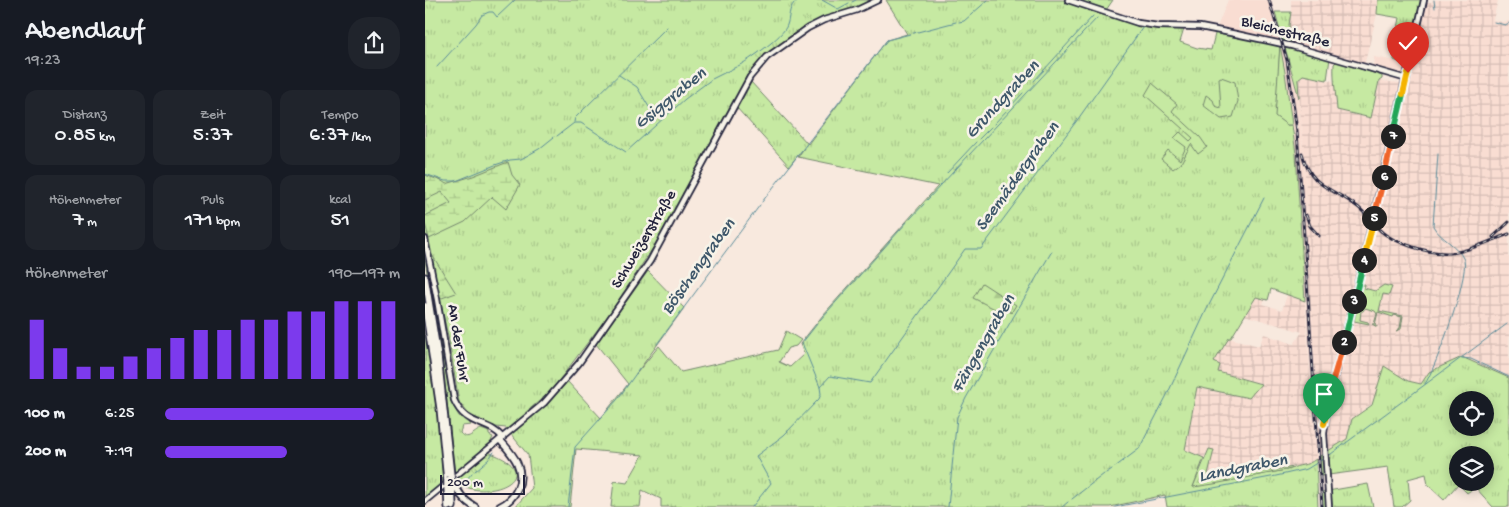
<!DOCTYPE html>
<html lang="de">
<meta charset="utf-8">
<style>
body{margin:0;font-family:"Gochi Hand",sans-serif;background:#20242c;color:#f1f3f6;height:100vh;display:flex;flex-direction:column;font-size:19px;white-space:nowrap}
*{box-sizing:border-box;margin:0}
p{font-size:16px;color:#9ea1a6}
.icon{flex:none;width:28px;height:28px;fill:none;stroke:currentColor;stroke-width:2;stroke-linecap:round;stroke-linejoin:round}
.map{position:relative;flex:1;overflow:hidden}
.sheet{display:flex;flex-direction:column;background:#171b24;width:425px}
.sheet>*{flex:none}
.tools{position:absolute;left:1024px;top:391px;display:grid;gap:10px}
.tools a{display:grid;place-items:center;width:45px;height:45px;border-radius:50%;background:#171b24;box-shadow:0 2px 12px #0003;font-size:25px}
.scale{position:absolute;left:15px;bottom:12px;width:85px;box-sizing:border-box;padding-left:5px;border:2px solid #22223b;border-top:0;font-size:14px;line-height:18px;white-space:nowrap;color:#22223b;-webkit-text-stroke:4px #f7f3e8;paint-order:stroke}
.pin{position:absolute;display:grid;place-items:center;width:42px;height:42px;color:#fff;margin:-51px -21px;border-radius:50% 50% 50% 0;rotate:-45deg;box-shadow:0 0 5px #0007}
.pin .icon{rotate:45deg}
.km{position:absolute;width:25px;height:25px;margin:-12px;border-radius:50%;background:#222;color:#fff;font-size:14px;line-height:25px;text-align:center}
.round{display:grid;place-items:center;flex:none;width:52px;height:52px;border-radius:20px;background:#20242c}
.overview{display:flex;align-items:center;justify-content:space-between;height:85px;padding:0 25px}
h1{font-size:28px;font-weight:600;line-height:38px}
.figures{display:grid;grid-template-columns:repeat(3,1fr);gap:8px;height:85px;padding:5px 25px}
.figures div{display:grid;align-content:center;border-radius:12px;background:#20242c;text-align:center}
.figures b{font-size:21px;font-weight:600}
.figures small{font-size:14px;font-weight:400}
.figures p{font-size:14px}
.chart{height:140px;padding:10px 25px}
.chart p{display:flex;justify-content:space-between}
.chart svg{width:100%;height:90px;margin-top:5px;stroke:#7c3aed;stroke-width:6}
ul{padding:0 25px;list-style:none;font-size:16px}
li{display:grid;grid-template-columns:80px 60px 1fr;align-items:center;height:38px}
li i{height:12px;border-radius:6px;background:#7c3aed}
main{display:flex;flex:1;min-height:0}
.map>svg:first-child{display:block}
</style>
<main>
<section class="sheet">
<div class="overview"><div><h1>Abendlauf</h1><p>19:23</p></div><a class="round"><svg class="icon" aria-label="share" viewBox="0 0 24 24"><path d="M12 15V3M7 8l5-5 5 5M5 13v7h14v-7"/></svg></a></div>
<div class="figures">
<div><p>Distanz</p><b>0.85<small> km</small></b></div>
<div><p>Zeit</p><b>5:37</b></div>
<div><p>Tempo</p><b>6:37<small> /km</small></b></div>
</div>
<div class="figures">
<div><p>Höhenmeter</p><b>7<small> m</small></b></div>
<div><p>Puls</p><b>171<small> bpm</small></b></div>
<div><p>kcal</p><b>51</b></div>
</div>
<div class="chart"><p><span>Höhenmeter</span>190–197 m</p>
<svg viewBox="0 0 160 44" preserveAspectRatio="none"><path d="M5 44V15M15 44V29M25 44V38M35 44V38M45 44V33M55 44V29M65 44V24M75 44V20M85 44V20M95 44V15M105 44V15M115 44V11M125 44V11M135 44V6M145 44V6M155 44V6"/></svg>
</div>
<ul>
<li><b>100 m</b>6:25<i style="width:89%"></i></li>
<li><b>200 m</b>7:19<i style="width:52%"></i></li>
</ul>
</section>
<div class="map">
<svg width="1084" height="507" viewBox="0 0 1084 507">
<defs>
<pattern id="industrial-grid" width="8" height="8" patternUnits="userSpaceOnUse" patternTransform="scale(1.25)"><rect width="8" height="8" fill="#f9ddd2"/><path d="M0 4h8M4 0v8" fill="none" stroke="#d5bdb5"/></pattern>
<pattern id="grass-tufts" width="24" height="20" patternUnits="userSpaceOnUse" patternTransform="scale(1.25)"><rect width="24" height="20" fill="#c6e9a2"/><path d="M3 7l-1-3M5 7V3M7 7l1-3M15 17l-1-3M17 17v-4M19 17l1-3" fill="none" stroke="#aac88c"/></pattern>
<pattern id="forest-firs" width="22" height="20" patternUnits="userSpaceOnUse" patternTransform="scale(1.25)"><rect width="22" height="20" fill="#c6e9a2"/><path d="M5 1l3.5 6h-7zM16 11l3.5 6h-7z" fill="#aac88c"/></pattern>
<pattern id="wetland-marsh" width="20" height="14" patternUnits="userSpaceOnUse" patternTransform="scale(1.25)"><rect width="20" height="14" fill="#c6e9a2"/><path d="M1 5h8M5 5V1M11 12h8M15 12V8" fill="none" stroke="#aac88c"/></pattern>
</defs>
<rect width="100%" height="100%" fill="#f8e9de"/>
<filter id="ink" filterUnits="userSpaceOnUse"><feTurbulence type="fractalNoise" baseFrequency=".02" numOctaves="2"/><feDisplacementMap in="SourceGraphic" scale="10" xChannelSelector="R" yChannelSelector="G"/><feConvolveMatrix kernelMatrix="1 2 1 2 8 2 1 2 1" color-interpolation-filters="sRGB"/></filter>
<g filter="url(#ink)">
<path fill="#f9ddd2" d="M803,0H846L874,98L883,216L880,217L892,407L894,413L895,456L891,459L871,154L860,72L791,30Z
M949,57L976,62L977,58L983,59L978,74H975L948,68Z"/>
<path fill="url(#industrial-grid)" d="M866,0H953L952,14L938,70L867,47L864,25L866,12Z
M1007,0H1073L1068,20L1077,22L1084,21V378L1037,357L1001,376L996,384L983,381L980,378L927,419L922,439L895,456L879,217L883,216L873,79L878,75L908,81L911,87L912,110L946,118L954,81L976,83L984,81L987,76L1002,2H1007Z
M862,295L880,301L891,459L883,465L783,479V474L788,450L784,449L779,458L760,450L772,387L823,398L836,384L793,372L788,362L804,338L834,346L839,334L869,344L877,332L819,315L831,297L840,299L838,304L857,310Z"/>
<path fill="url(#grass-tufts)" stroke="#74866e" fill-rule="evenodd" d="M0,0H457L415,18L393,24L375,35L342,59L325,81L383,144L462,40L482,34L461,0H688L679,13L733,27L759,29L755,42L772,48L786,50L791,30L855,45L851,116L862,125H867L871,154L880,301L846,289L843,300L831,297L806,338H804L789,362L795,365L793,372L836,384L824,398L772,387L760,450L779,458L768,487L866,469C873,464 881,467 891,459L893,507H742L740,495L685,507H236V499L217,490L215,507H186L189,481L202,483L218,455L151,449L145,507H90L107,488L103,455L81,428L71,427L46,417L34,402L24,341L0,231ZM311,107L364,166L379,148L373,157L513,186L398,315L375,344L379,354L365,367L354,362L363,348L371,346L376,340L361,331L353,350L256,372L234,346L211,374L259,308L223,271L171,344L203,384L176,418L142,381L100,413L126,391L185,313L276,175L286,151Z
M953,0H996L983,59L977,58L976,63L969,60L970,48L979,42L982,31L973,28L975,18L952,14Z
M850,12H866L864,25L867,47L905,58L902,80L878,75L873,79L874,98Z
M912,61L957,76V79L954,81L946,118L912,110C911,94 908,80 909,64Z
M0,251L26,402L34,416L46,425L37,426L35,433C43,442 48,432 56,429L64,432V435L68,437L64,446L30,474L17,357L0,261Z
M937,284H940L939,288L950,291L959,285L967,287L964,295L958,294L954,311L978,316L976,329L971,331L975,328L977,317L969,315L968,317L953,312L950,325L952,326V327L947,324H949L952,314L950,311L940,308L938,311H936L935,320L943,322L944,324L929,321Z
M0,324L14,419L18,483L0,498Z
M1037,357L1084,378V507H1068L1050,487L1042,493L1033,484L1019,500L1003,485L1001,474L983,479L985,500L977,507H969L963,467L896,476L895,456L922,439L927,419L947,405L959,366L983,381L996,384L1004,372ZM1032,400H1060V428H1032ZM1032,455H1060V482H1032Z
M63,452C131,476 53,507 30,479Z
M943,484L948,507H898L897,492Z"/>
<path fill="url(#forest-firs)" stroke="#74866e" d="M557,283L591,305L586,313L582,307L576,312L548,298Z
M784,449L789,450L783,474L784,479L869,467L866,469L789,484L768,487Z"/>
<path fill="url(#wetland-marsh)" stroke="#74866e" d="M83,162L87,175L95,185L81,209L67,197L40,222L4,239L0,223V216L26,203L17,192L0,200V175L17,181L21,184L48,176Z
M4,250L31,293L14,299Z"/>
<path fill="#c6e9a2" stroke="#74866e" d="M855,45L860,72L867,125H862L850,116Z
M796,77L810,82L813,101L808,117L796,119L778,105L781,95L788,100L790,106L796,108L794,78Z
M727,83L752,104L747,111L775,137L782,147L773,154L766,144L756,163L748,169L736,159L743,150L755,160L761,147L749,138L755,132L765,141L768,138L720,95Z"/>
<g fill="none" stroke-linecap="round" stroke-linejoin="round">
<path stroke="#5a8b9a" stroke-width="1" d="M397,0L413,9L424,3
M1009,0L1010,8
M371,2L372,0
M427,2L431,0
M534,22L539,21L563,0
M1069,22L1080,25L1084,23
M313,66C323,61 359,36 362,25C365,17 363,10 369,3
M12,67L51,24L57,15L64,12H68L72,17L90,0
M194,75L212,87L230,117
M609,81L668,16
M149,122L150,118L242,27
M569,124L598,93
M132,136L149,123H156L201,152L260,99L287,79L311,67
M554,139L566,127
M522,173L551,142
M0,174L20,181H31L70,165L85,160L96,159L114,149L129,137
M502,200L672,18
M337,202L462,40L531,22
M485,219L499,204
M395,320L482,222
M232,344L335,205
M1037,358L1046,359L1084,377
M1000,384C1011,367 1044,277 1039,260C1033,245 1015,239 1008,226L1013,154
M395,387L405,376L445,383L540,249H556L653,119L718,27
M528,455L532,417L541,398L627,251
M65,457L69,452
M902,457L1082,324
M690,467L714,449L742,395L782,309L839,198
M50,471L64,459
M681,473L687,469
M39,488L42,479L47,473
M647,499L679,474
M143,507L150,447L192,400L215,368
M327,507L346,483L331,456L359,435L394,399L396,394L395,387L377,343L392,324
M523,507L528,457
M637,507L643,502
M690,507L851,476L882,469L898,459"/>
<g stroke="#22223b" stroke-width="8">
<path id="secondary" d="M643,0L713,23L733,26L775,27L811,34L867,46L982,79
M0,239L12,299L29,400C41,428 62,419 78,438
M0,501L119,403L154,363L225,261L325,77L342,57L383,28L399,20L432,10L453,0"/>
</g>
<g stroke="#22223b" stroke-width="8">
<path id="primary" d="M904,507L899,434L902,404L925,317L999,0"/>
</g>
<g stroke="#22223b" stroke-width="9">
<path id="highway" d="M0,277L13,357L26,476
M0,306L15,408L22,480
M29,480C32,493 39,501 50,507
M27,482L28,507
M22,486L23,507
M74,507C91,499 100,481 92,463C88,454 81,447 75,440"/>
</g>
<use href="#secondary" stroke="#f7f3e8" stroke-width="4.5"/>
<use href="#primary" stroke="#f7f3e8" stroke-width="4.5"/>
<use href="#highway" stroke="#f7f3e8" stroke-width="5.5"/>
<g stroke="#22223b" stroke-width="3">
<path id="rail" d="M844,0L862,60L872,131L897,507
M877,153C886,188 906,187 930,205C941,212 947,224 957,232C966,240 977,243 988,247C1031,261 1045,248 1084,234
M881,215L885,226L894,236
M1068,237L1084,222"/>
</g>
<use href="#rail" stroke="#f7f3e8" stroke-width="1" stroke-dasharray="4" stroke-linecap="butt"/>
<g stroke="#22223b" stroke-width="9" stroke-linecap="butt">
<path id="highway-bridge" d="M26,476L27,482
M22,480V486"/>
</g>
<use href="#highway-bridge" stroke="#f7f3e8" stroke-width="5.5"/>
</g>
</g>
<g fill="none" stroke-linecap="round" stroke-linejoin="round" filter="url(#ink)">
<g stroke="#fff" stroke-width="10">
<path id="split-1" d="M899,424L907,383"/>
</g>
<g stroke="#fff" stroke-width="10">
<path id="split-2" d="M907,383L919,342"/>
</g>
<g stroke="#fff" stroke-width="10">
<path id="split-3" d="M919,342L929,301"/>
</g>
<g stroke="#fff" stroke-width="10">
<path id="split-4" d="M929,301L939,260"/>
</g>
<g stroke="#fff" stroke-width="10">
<path id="split-5" d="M939,260L949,218"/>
</g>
<g stroke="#fff" stroke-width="10">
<path id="split-6" d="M949,218L959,177"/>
</g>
<g stroke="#fff" stroke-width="10">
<path id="split-7" d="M959,177L968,136"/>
</g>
<g stroke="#fff" stroke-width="10">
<path id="split-8" d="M968,136L978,94"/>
</g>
<g stroke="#fff" stroke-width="10">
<path id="split-9" d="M978,94L983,73"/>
</g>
<use href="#split-1" stroke="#f5b400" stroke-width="6"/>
<use href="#split-2" stroke="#f0652b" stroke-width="6"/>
<use href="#split-3" stroke="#22a559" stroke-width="6"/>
<use href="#split-4" stroke="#22a559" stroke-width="6"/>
<use href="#split-5" stroke="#f5b400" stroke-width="6"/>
<use href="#split-6" stroke="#f0652b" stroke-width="6"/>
<use href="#split-7" stroke="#f0652b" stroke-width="6"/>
<use href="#split-8" stroke="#22a559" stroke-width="6"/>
<use href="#split-9" stroke="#f5b400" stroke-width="6"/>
</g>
<g text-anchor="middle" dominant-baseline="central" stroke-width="5" stroke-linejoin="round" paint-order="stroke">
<g font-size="16" fill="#22223b" stroke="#f7f3e8">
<text transform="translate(860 33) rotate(14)">Bleichestraße</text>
<text transform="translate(220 240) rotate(-59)">Schweizerstraße</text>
<text transform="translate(32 343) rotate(81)">An der Fuhr</text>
</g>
<g font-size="18" font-style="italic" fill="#3e576a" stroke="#f7f3e8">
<text transform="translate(246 99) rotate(-39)">Gsiggraben</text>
<text transform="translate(578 100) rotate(-47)">Grundgraben</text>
<text transform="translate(593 177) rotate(-54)">Seemädergraben</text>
<text transform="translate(274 267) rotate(-54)">Böschengraben</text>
<text transform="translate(559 344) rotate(-60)">Fängengraben</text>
<text transform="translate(818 469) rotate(-11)">Landgraben</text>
</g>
</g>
</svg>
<div class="tools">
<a><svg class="icon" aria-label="locate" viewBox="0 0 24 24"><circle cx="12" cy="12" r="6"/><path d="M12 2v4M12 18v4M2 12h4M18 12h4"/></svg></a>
<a><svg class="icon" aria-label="layers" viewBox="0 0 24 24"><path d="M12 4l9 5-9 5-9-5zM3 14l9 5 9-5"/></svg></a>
</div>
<div class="scale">200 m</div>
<div class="pin" style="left:899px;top:424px;background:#1e9e55"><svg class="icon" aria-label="arrive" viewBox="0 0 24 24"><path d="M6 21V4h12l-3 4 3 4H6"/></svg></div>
<div class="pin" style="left:983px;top:73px;background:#d93025"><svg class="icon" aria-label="check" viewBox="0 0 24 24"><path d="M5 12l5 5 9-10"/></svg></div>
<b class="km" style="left:919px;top:342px">2</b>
<b class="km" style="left:929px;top:301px">3</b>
<b class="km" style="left:939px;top:260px">4</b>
<b class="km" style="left:949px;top:218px">5</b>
<b class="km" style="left:959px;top:177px">6</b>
<b class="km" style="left:968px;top:136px">7</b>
</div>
</main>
